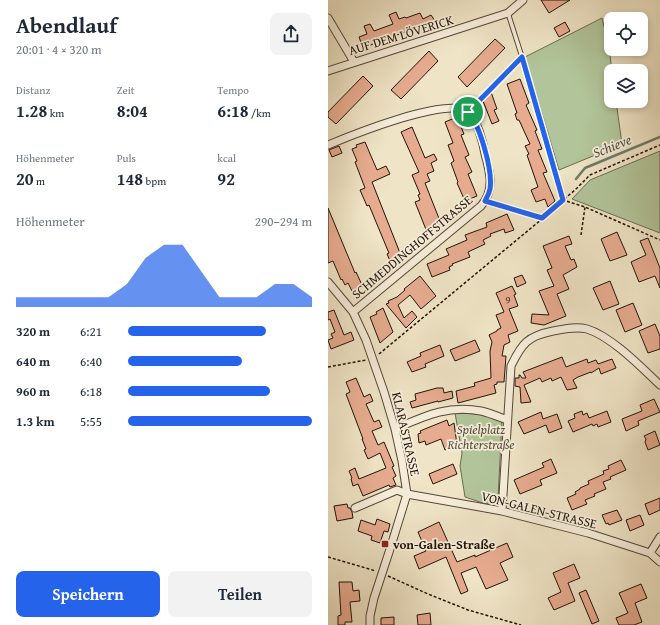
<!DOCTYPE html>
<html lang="de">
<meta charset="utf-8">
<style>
body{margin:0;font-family:"Gentium Book Plus",serif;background:#f2f2f3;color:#1f2937;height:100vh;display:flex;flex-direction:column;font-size:15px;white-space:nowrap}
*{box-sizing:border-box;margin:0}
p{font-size:13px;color:#747a83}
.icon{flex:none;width:22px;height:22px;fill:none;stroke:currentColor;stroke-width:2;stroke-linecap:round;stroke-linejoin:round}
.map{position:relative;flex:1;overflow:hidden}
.panel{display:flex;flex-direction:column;background:#fff;width:328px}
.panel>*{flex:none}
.buttons{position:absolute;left:276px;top:12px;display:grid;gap:8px}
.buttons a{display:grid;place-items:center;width:44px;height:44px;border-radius:8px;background:#fff;box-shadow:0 2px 6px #0003;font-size:20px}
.pin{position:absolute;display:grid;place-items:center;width:34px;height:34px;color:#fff;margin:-17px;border:2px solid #fff;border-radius:50%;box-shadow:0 1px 4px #0007}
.round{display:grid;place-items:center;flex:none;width:42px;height:42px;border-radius:8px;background:#f2f2f3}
.summary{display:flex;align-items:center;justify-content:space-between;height:68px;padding:0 16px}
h1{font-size:22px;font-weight:800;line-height:30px}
.metrics{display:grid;grid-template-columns:repeat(3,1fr);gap:6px;height:68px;padding:4px 16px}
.metrics div{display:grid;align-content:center}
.metrics b{font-size:17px;font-weight:800}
.metrics small{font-size:11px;font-weight:400}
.metrics p{font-size:11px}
.chart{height:112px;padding:8px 16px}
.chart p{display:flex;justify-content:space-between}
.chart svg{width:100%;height:72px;margin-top:4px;fill:#2563eb;opacity:.7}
.action{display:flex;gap:8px;margin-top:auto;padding:8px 16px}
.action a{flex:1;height:46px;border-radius:8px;background:#2563eb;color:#fff;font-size:16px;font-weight:800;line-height:46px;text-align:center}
.action a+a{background:#f2f2f3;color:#1f2937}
ul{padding:0 16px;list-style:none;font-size:13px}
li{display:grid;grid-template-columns:64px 48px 1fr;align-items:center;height:30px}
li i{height:10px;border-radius:5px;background:#2563eb}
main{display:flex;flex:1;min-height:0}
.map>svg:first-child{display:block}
</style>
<main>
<section class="panel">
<div class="summary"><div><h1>Abendlauf</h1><p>20:01 · 4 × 320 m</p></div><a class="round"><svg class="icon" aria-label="share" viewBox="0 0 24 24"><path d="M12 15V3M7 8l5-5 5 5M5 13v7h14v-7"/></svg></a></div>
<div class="metrics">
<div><p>Distanz</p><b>1.28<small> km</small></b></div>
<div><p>Zeit</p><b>8:04</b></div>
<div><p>Tempo</p><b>6:18<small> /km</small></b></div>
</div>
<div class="metrics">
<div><p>Höhenmeter</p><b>20<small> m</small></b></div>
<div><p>Puls</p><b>148<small> bpm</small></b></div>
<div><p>kcal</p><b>92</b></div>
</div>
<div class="chart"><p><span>Höhenmeter</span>290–294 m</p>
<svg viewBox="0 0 160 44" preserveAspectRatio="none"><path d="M0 44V38L10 38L20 38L30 38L40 38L50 38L60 30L70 14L80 6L90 6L100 22L110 38L120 38L130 38L140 30L150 30L160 38V44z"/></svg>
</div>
<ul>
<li><b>320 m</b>6:21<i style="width:75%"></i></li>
<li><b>640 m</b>6:40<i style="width:62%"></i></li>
<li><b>960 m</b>6:18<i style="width:77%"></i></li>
<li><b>1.3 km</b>5:55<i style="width:100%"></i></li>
</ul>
<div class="action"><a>Speichern</a><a>Teilen</a></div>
</section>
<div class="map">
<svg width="332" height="625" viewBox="0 0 332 625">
<rect width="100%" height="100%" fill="#efe4c6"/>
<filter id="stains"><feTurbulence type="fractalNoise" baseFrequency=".005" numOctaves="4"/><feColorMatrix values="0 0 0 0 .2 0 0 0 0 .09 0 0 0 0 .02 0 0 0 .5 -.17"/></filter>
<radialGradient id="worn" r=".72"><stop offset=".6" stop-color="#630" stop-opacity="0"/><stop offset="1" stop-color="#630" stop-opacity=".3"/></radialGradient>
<path fill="#b2c59a" stroke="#6a6c50" d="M274,18L281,47L284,71L283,101H288L294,144L231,170L197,57Z
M332,151V233L244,199L262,180Z
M127,413L153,414L174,420L170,499L158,504L137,497L132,466L134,453Z"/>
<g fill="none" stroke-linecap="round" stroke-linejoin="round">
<path stroke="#6b7a6b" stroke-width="2.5" d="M248,179L257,168L332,137"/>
</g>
<path fill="#e7ac90" stroke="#231306" d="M213,0H242L221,13Z
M68,12L71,19L77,17L78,18L92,13L95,19L103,15L109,24L98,28L97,26L83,32L82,30L35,48L31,37L39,34L36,26L42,24L46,31L65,24L61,15Z
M237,22L242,31L231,37L226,28Z
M167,39L177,48L139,87L130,77Z
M101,51L110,61L73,99L63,90Z
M35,76L45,86L8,124L0,117V112Z
M192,79L201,103L198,105L209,130L207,131L214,149L210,150L219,172L215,173L227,201L220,207L217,199L208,202L203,190L210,187L199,155L201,154L197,146L202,144L191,120H189L187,114L189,113L179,84Z
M163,92L169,109L166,110L171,121L164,124L155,101Z
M129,117L136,134L133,135L141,155L137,157L144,172L140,174L149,196L137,201L129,183L130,182L123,163L126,161L120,145L125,143L117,122Z
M84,127L97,158L106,154L109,160L103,163L106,171L99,174L102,181L97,183L114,226L99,232L87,202L92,200L90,195L92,194L84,175L91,172L73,132Z
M37,142L49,170L58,166L62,174L44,182L74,258L63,263L59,254L61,253L58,246L41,205L39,206L32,190L37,188L27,162L29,161L24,149L29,147L28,145Z
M11,146L14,153L4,157L1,150Z
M0,208L27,273L28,272L35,287L24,291L20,283L17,285L14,279L13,280L5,261L0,263Z
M179,214L186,230L177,233L176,229L162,234L163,236L155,240L157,244L140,252L142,257L124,264L125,265L121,267L122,270L104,277L99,264L121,255L118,249L139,240L137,235L159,227L158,223Z
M289,232L299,255L282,261L273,239Z
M241,236L244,244L237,246L243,260L246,259L249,267L235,275L241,289L229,294L238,316L216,325L203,323L204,314L221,315L211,291L226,286L219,270L224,268L215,246Z
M320,238L332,268V288L327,276L311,282L303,262L318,255L312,241Z
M194,275L198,283L189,287L186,278Z
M92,276L108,296L93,309L82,295L70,305L76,318L84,311L89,317L78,328L58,304L61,303L60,301L69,297L77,290L76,289Z
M282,281L291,304L275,310L265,288Z
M184,286L188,294L186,295L190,306L181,309L190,331L180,335L182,342L176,345L174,356H178L176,382H169V384L166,385L168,393L130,403L128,391L147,386L146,383L163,378L162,351L164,342L161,335L169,331V330L173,328L168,315L176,312L168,293Z
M305,303L314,325L297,332L288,310Z
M55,308L65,332L52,343L42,317L49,314L48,312Z
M6,310L16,335L23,332L26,340L3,349L0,340L5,338L3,334L7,332L2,319L0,320V312Z
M327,324L332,336V349L320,353L311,331Z
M147,340L152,351L127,361L122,350Z
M112,345L116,356L97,364L98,367L84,372L79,362L93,356L92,353Z
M234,357L238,367L259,359L260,363L268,360L270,364L284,359L288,368L273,374L271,368L263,373V372L250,377L245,380L249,388L239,390L233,377L224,381L223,378L214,382L212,378L196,385L203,402L193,403L192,387L187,386V378H191V375H192L194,378H198L195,372Z
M28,378L36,397L42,394L45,401L38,404L46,422L51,420L54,427L44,431L50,445L56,442L66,466L64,467L68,476L65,478L68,485L62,487L61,485L35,496L30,484L25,486L23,479L24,478L21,471L27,468L31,479L58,468L52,453L40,459L36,450L38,449L34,439H35L18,394L22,392L18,382Z
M109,388H115L116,393L124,391L125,398L110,402V401L84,408L82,402L88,400L87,394Z
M326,399L332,412L310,421L311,425L298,431L294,419L314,411L312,405Z
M254,411L255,415L259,413L261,418L279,411L283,422L270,427L269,424L265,426L264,424L245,432L240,421L247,418L246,414Z
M213,412L215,419L229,414L234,428L221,433L218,425L196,434L190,422Z
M119,420L121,426L126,423L129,445L117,450L113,439L98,445L97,441L91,443L90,434L93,433L92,431Z
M327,431L332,445L320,450L317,442L318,439L316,436Z
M223,459L229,473L212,480L214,485L192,494L186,480L216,467L214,463Z
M293,460L298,470L282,477L283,479L275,482L278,489L266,494L267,496L257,500L259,504L244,510L239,498L248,494L247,492L252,489V488L261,484L260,481L276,474L275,471L281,469L280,466Z
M125,464L129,474L105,484L101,474Z
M332,498V510L321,515L317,504Z
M19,504L20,508H22L24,512L25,518L9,521L6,506Z
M289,510L294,520L281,525L280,523L278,524L274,515Z
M312,515L316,525L302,531L298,520Z
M49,519L62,524L60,532L56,531L52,543L43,540L44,536L30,531L33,520L47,525Z
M111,522L129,562L147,555V557L179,543L185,557L172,563L180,580L158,589L148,567L133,573L140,591L133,594L118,557L91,569L86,556L98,551L90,532Z
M246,564L252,578L240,583L247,601L226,610L220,598L233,592L225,573Z
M11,582H24L25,591L31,590L32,601L22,602L24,622H17V625H10V616L13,615Z
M313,584L319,598L307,603L314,622L306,625H291L288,618L300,613L291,593Z
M258,590L271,621L264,624L251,593Z
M102,613L103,625H90L89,615Z
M66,617V625H53V618Z"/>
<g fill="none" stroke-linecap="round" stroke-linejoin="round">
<g stroke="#564736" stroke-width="5.5">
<path id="service" d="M180,13L194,57"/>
</g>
<g stroke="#564736" stroke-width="9">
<path id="minor" d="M0,18L26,62
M0,71L180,13L195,0
M0,145C24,135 120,96 140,112C149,119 155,142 157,154C162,172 167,190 153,206L25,312
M0,282L25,312L38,340L56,392L67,429L74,461L79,494L63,546L46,598L42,616V625
M67,429C97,416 119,405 153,411C162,413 171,417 179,420
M27,508L69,490L79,494L174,511L260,533L322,553L332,562
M174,511L183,366C194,343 200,336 225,331C236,329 248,326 259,329C283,336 314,368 332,385
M322,553L332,537"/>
</g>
<path stroke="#231306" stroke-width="1.5" stroke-dasharray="3 2" stroke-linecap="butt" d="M196,62L235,200L247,190L262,175L332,145
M145,106L191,61
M164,203L214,219L235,200L257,207L332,240
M253,235L257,207
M51,354L214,219
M0,367L38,360
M0,557L48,571
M60,576L100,594L140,610L193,625"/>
<use href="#service" stroke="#f5edda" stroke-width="3.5"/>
<use href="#minor" stroke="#f5edda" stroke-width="7"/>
</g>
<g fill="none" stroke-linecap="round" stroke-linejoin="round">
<g stroke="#fff" stroke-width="8">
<path id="route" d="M194,57L235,200L214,218L157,201C159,197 161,194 162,189C165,171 152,125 140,112Z"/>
</g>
<use href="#route" stroke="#2563eb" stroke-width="5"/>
</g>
<rect fill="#8f2418" stroke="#f5edda" stroke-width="1.5" x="53" y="540" width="8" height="8" rx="2"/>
<g text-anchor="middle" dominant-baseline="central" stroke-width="3.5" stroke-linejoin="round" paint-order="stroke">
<g font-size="11" fill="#543928">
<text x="180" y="300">9</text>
</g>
<g font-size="13" fill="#231306" stroke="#f5edda">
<text transform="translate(73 35) rotate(-17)">AUF DEM LÖVERICK</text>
<text transform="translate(84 247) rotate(-40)">SCHMEDDINGHOFFSTRASSE</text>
<text transform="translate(78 434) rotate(77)">KLARASTRASSE</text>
<text transform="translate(211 510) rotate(14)">VON-GALEN-STRASSE</text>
</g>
<g font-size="13" font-style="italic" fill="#55513a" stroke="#f5edda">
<text x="153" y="429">Spielplatz<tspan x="153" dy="15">Richterstraße</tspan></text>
</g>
<g font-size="13" font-weight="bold" fill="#231306" stroke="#f5edda" text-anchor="start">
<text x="65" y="544">von-Galen-Straße</text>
</g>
<g font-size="14" font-style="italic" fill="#4d4f41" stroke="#f5edda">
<text transform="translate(284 146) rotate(-22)">Schieve</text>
</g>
</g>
<rect width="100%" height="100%" filter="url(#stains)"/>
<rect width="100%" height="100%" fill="url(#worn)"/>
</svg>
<div class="buttons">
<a><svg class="icon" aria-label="locate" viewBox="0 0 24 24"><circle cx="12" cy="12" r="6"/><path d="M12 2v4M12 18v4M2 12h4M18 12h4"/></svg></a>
<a><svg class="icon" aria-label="layers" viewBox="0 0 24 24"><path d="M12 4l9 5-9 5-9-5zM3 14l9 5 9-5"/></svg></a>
</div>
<div class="pin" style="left:140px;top:112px;background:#1e9e55"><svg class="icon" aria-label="arrive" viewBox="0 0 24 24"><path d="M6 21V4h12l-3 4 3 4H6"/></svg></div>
</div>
</main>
